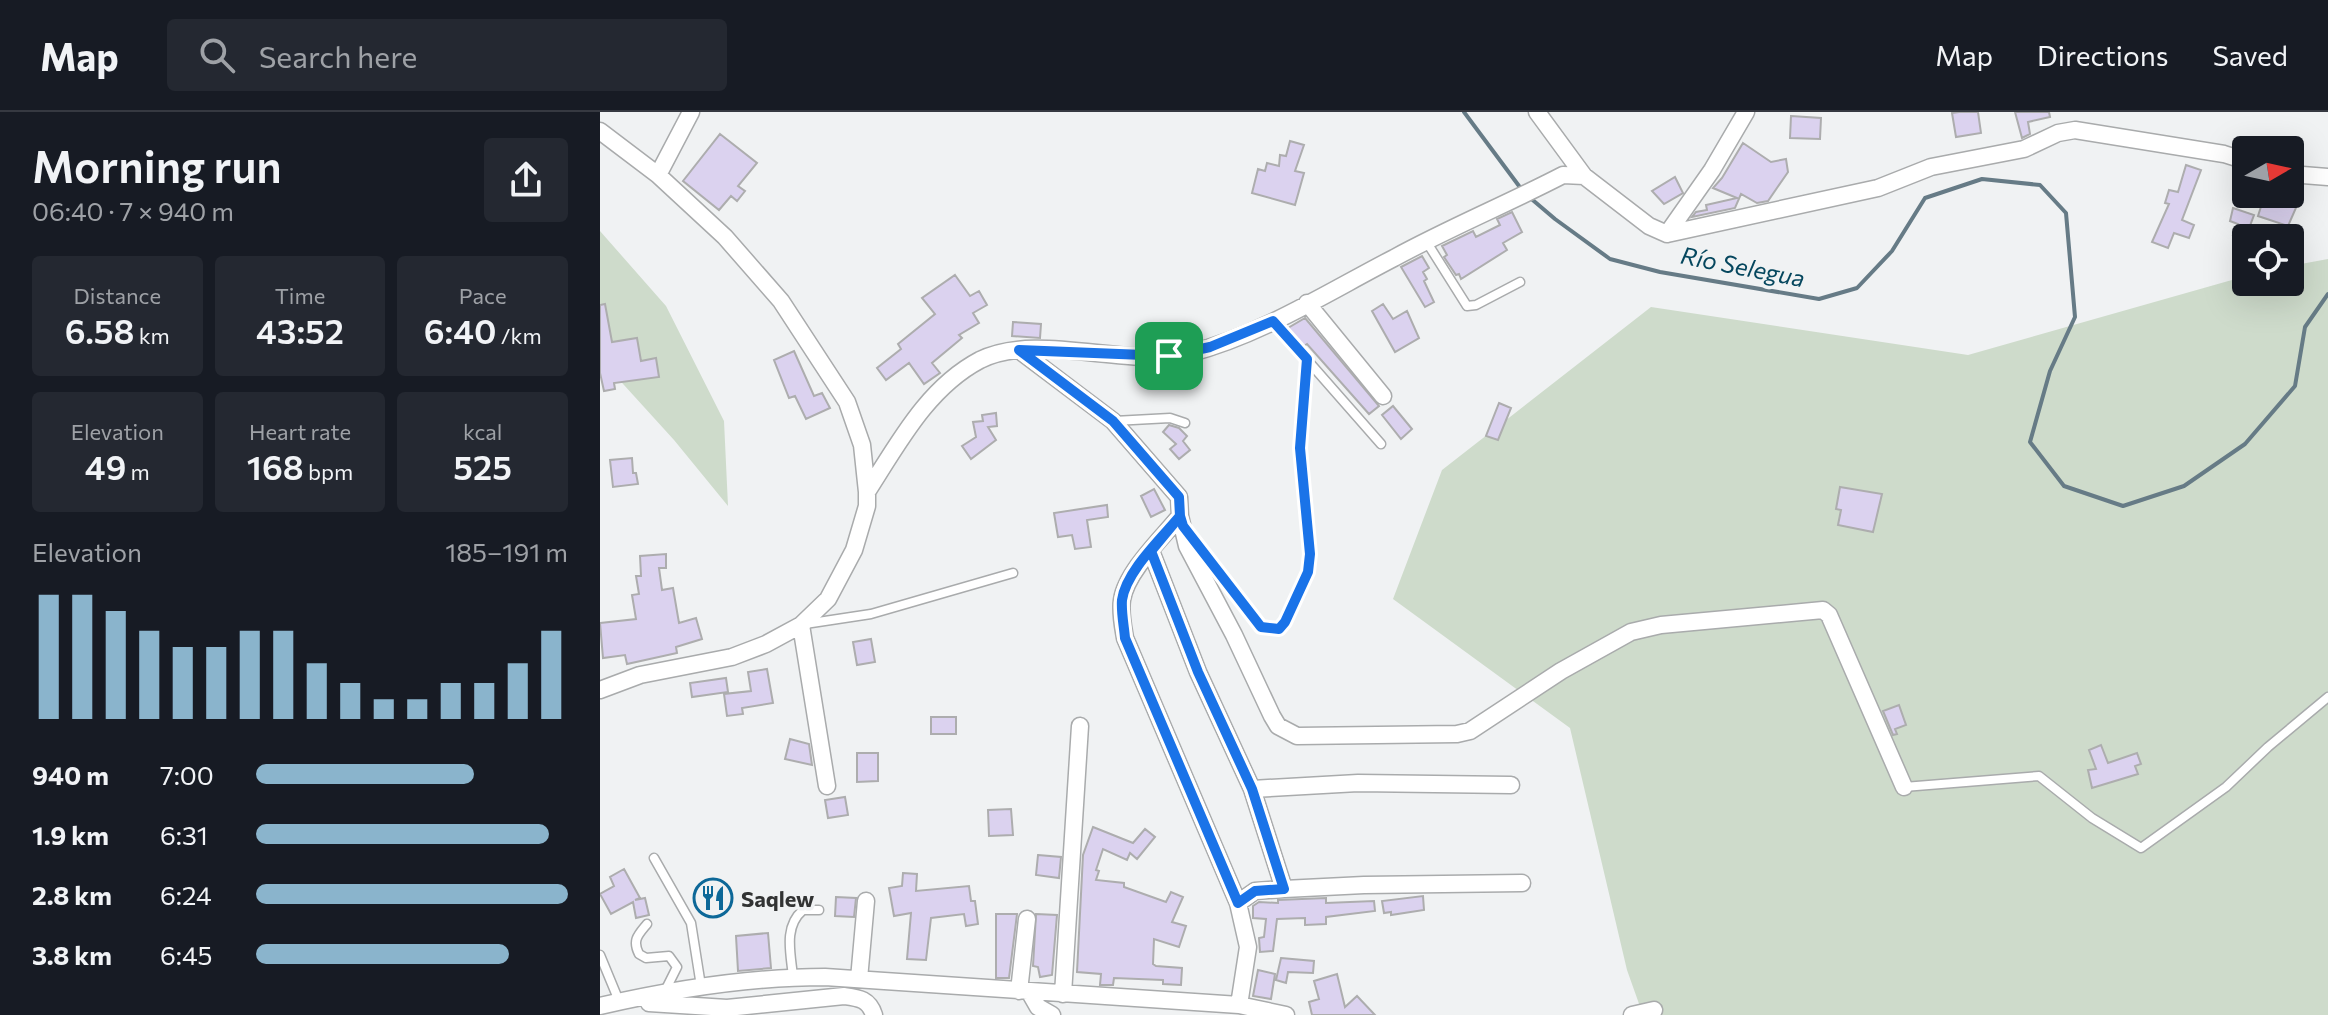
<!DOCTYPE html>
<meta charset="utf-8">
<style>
body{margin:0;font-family:Commissioner,sans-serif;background:#242831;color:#f1f3f6;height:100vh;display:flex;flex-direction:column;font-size:30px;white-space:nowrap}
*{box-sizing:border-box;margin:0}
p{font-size:26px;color:#9ea1a6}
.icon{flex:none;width:44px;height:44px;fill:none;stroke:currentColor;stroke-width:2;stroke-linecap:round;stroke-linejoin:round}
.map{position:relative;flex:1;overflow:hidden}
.sheet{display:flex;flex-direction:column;background:#171b24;width:600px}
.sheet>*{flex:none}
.needle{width:52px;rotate:81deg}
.fabs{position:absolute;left:1632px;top:24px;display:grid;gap:16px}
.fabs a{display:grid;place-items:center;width:72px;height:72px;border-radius:8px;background:#171b24;box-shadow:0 8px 32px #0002;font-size:40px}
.pin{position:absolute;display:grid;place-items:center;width:68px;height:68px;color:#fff;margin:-34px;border-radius:16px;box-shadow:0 4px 12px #0006}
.round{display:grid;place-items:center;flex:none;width:84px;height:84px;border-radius:8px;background:#242831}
.head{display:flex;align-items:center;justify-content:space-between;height:136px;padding:0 32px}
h1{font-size:44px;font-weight:600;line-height:60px}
.figures{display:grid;grid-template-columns:repeat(3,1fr);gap:12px;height:136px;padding:8px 32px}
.figures div{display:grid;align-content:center;border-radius:8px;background:#242831;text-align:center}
.figures b{font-size:34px;font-weight:600}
.figures small{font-size:22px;font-weight:400}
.figures p{font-size:22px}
.chart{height:224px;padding:16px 32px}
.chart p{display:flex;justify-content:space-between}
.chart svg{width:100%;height:144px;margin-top:8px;stroke:#8ab4cc;stroke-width:6}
ul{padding:0 32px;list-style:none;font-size:26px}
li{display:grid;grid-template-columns:128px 96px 1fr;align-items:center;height:60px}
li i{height:20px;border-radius:10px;background:#8ab4cc}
header{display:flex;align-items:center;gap:48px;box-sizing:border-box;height:112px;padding:0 40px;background:#171b24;border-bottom:2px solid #363941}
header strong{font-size:38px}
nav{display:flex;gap:44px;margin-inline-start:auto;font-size:28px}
.search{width:560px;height:72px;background:#242831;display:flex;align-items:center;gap:20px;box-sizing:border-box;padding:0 28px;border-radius:8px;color:#9ea1a6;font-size:30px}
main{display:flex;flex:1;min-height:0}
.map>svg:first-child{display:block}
</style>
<header>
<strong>Map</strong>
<div class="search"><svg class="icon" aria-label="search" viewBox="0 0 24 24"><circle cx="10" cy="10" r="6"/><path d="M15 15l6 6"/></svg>Search here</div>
<nav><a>Map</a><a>Directions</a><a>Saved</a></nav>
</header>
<main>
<section class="sheet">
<div class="head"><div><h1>Morning run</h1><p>06:40 · 7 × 940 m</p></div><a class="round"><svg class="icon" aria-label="share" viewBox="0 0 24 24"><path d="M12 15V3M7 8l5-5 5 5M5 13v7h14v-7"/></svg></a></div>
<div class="figures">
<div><p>Distance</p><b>6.58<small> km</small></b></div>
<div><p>Time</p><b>43:52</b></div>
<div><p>Pace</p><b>6:40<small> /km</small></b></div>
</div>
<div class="figures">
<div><p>Elevation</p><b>49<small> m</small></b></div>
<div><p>Heart rate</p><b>168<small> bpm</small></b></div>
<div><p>kcal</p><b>525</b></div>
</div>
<div class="chart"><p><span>Elevation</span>185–191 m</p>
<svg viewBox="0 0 160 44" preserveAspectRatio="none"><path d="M5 44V6M15 44V6M25 44V11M35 44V17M45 44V22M55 44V22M65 44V17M75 44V17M85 44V27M95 44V33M105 44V38M115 44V38M125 44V33M135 44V33M145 44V27M155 44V17"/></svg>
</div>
<ul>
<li><b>940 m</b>7:00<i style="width:70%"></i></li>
<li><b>1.9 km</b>6:31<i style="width:94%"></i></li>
<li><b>2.8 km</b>6:24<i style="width:100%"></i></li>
<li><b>3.8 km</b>6:45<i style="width:81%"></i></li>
</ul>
</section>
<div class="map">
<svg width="1728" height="903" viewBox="0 0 1728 903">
<rect width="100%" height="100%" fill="#f0f2f3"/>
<path fill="#cedbcb" d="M0,119L66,194L124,309L128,394L74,328L14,262L0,258Z
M1728,147V903H1043L1027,858L970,616L793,487L842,358L1051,195L1368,243L1646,164V170H1690V154Z"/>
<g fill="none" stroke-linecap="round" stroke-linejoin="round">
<path stroke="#667b86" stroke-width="4" d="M864,0L922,78
M928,84L955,107L1010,147L1060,160L1219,187L1257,176L1292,139L1325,86L1382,67L1440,73L1466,101L1475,205L1450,259L1430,330L1464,374L1523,394L1584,374L1645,332L1695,274L1705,215L1728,182"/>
</g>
<path fill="#dbd2ef" stroke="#adadae" stroke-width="2" d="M1359,0H1378L1381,21L1356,25L1352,1Z
M1415,0H1449L1450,5L1428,10L1430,22L1422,26Z
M1191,4L1221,6L1220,27L1190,26Z
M120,22L157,51L138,74L145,79L137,89L131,84L119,98L83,69Z
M690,29L704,33L695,59L704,61L695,93L652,81L658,57L665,59L667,51L679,54L680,43L686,44Z
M1143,31L1171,50L1186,47L1188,60L1168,89L1157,91L1141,82L1135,96L1092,105L1096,100L1107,98L1106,93L1137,86L1113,76L1122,66Z
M1586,53L1601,58L1582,108L1594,113L1589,126L1574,121L1568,136L1552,130L1569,92L1565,91L1569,78L1578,80Z
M1075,65L1083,81L1064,92L1052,79Z
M1665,82H1676L1699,89L1688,114L1658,104Z
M1633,96L1654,103L1645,127L1633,123L1638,112L1630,109Z
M912,100L922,120L903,131L907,138L861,167L859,162L856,163L844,145L847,143L842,134L873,119L876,125L900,113L897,107Z
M822,144L829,156L823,160L827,167L824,169L834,190L825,195L801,155Z
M355,163L370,184L379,179L387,193L373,201L379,211L359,223L362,226L332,251L340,261L324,272L309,251L286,268L277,256L301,237L298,232L335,202L322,186Z
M5,192L12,230L37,226L41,249L56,246L59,265L14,271L15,277L4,279L0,261V193Z
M783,192L793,207L807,199L819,226L795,240L772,199Z
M705,206L779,294L769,302L707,232L704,234L688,216Z
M413,210L441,212L440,226L412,224Z
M194,239L214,284L222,281L230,296L206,307L195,284L189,286L174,248Z
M899,291L911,296L898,328L886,324Z
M793,294L812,317L801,327L782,303Z
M396,301L397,314L388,315L396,328L371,347L362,334L376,325L373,310L383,309L382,303Z
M569,313L579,316L587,324L583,329L590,338L579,347L570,337L576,332L563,320Z
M32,346L33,361H36L38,372L13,375L10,348Z
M1240,375L1282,382L1273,420L1238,413L1241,398L1236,397Z
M554,377L565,398L551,405L541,384Z
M507,393L508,405L487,408L491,435L475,437L472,423L458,425L454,401Z
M66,442V456H59L62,478L73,476L79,511L96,506L102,527L76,535L77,541L27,552L25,543L3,546L0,511L36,507L32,483L39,482L36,464H41L40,444Z
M271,527L275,550L257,553L253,530Z
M167,557L173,591L142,596L143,602L127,604L124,582L151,579L148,560Z
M126,566L128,580L92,585L90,571Z
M1299,593L1306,613L1295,617L1297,622L1293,623L1283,599Z
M331,605H356V622H331Z
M190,627L209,632L212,653L185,647Z
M1501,633L1508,651L1537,641L1541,652L1535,654L1538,662L1492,676L1488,658L1496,657L1489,638Z
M257,641H278V669L257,670Z
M245,685L248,703L228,706L225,688Z
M411,697L413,723L389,724L388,698Z
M493,715L533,731L545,717L555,725L537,747L530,741L527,748L503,737L496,758L499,759L496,768L524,771V775L566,790L571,780L583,785L572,810L586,814L579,835L554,827L553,852L556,854L582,856L581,873L563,872V868L514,866L513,873H500L501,862L477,860L483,743Z
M438,743L461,745L459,766L436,763Z
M24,757L40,786L35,788L45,786L49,803L36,806L33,790L11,802L0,782L14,774L10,765Z
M303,761L317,762L316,779L369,774L371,789H375L378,812L366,814L364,802L331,806L326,848L307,847L311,801L294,804L289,776L302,774Z
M126,773L130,795L99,799L96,777Z
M823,784L824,798L791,803V800L784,801L782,789Z
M236,785L256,786L254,805L235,804Z
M726,786V791L774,789L775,799L726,805V812L705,813V806L677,807L673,839L660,840L659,826L664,825L666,807L653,806V794L659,790L678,791V788Z
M396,802H417L409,866H396Z
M436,802L457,803L452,863L440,865L438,855L433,854Z
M168,821L171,856L138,859L136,824Z
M681,846L714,849L713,861L688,860L686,871L676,868Z
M658,858L675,862L671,887L653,884Z
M737,862L745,895L757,884L775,903H712L709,890L719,887L714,869Z"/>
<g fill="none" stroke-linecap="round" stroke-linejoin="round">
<g stroke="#a9abac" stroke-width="11">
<path id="service" d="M826,129L867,194L876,193L920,170
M673,209L781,332
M514,309L570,306L585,311
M588,421L661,515L679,517C694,500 707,464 710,442L700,336L707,247
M205,512L271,502L413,461
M1304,675L1439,664L1492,706L1541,736L1626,675L1668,635L1728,585
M54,746L91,811L101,874
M47,812C38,823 32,828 39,842L46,846L69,844L77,855L64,881
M0,843L19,889
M193,865C191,842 183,815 203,798H219"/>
</g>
<g stroke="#a9abac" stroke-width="19">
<path id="minor" d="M937,0L984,64
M0,19L58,63L125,125L181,189L247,290L262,333L267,380V394L254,438L228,487L201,513L166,532L132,545L40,563L0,578
M1690,62L1728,65
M58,63L91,0
M1067,122L1278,76L1331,55L1424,37L1458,21L1475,18L1624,42L1646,49
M707,191L783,284
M419,238L513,309L579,385L580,404C562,426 526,460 522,488C520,500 523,514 525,526L638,791L648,835L639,893
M267,380C298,332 327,276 380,248C438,219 529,257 591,241C661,223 730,179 794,146C849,116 907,92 963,63L984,64L1049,114L1067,122L1112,58L1146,0
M580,404L587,434L634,523L672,604L678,614L697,624L857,622L870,619L961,559L1031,520L1061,513L1223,498L1229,503L1304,675
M551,439L598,560L652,677L684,777
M201,513L227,674
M652,677L758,671L911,673
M638,791L655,779L684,777L764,773L922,771
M259,867L266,789
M419,879L427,807
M430,881L438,895L452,903
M463,882L480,614
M49,891L127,896L244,884C259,886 269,887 274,903
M0,894C74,877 149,865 225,865L639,893L686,903
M1032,903L1054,898"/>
</g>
<use href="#service" stroke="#fff" stroke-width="8"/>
<use href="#minor" stroke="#fff" stroke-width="16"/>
</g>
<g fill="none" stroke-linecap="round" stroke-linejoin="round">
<g stroke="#fff" stroke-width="16">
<path id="route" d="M569,244L419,238L513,309L579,385L580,404L551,439L598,560L652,677L684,777L655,779L638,791L525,526C524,514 521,500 522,488C526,459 562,426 580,404L583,414L661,515L679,517L685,510L708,460L710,442L700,336L707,247L673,209L610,235L569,244"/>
</g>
<use href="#route" stroke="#1a73e8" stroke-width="10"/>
</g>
<defs>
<g id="restaurant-ring" transform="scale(2)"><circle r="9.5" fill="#f0f2f3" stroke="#0d6898" stroke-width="1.5"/><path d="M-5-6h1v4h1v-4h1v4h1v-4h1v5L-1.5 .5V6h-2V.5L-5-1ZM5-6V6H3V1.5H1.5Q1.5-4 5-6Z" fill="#0d6898"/></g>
</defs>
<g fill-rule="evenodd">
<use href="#restaurant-ring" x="113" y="786"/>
</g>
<g text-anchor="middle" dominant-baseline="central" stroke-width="7" stroke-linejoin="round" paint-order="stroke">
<g font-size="22" font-weight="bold" fill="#323333" stroke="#f0f2f3" text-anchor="start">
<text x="141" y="786">Saqlew</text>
</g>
<g font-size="24" font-style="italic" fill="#06475e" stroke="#f0f2f3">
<text transform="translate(1143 154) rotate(11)">Río Selegua</text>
</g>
</g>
</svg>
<div class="fabs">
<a><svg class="needle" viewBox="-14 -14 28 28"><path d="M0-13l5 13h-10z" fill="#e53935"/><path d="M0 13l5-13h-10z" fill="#9ea1a6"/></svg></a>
<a><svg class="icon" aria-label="locate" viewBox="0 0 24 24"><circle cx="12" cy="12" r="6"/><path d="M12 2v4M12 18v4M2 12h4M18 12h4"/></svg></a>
</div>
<div class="pin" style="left:569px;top:244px;background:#1e9e55"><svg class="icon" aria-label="arrive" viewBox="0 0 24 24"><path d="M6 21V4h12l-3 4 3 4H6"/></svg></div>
</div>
</main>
